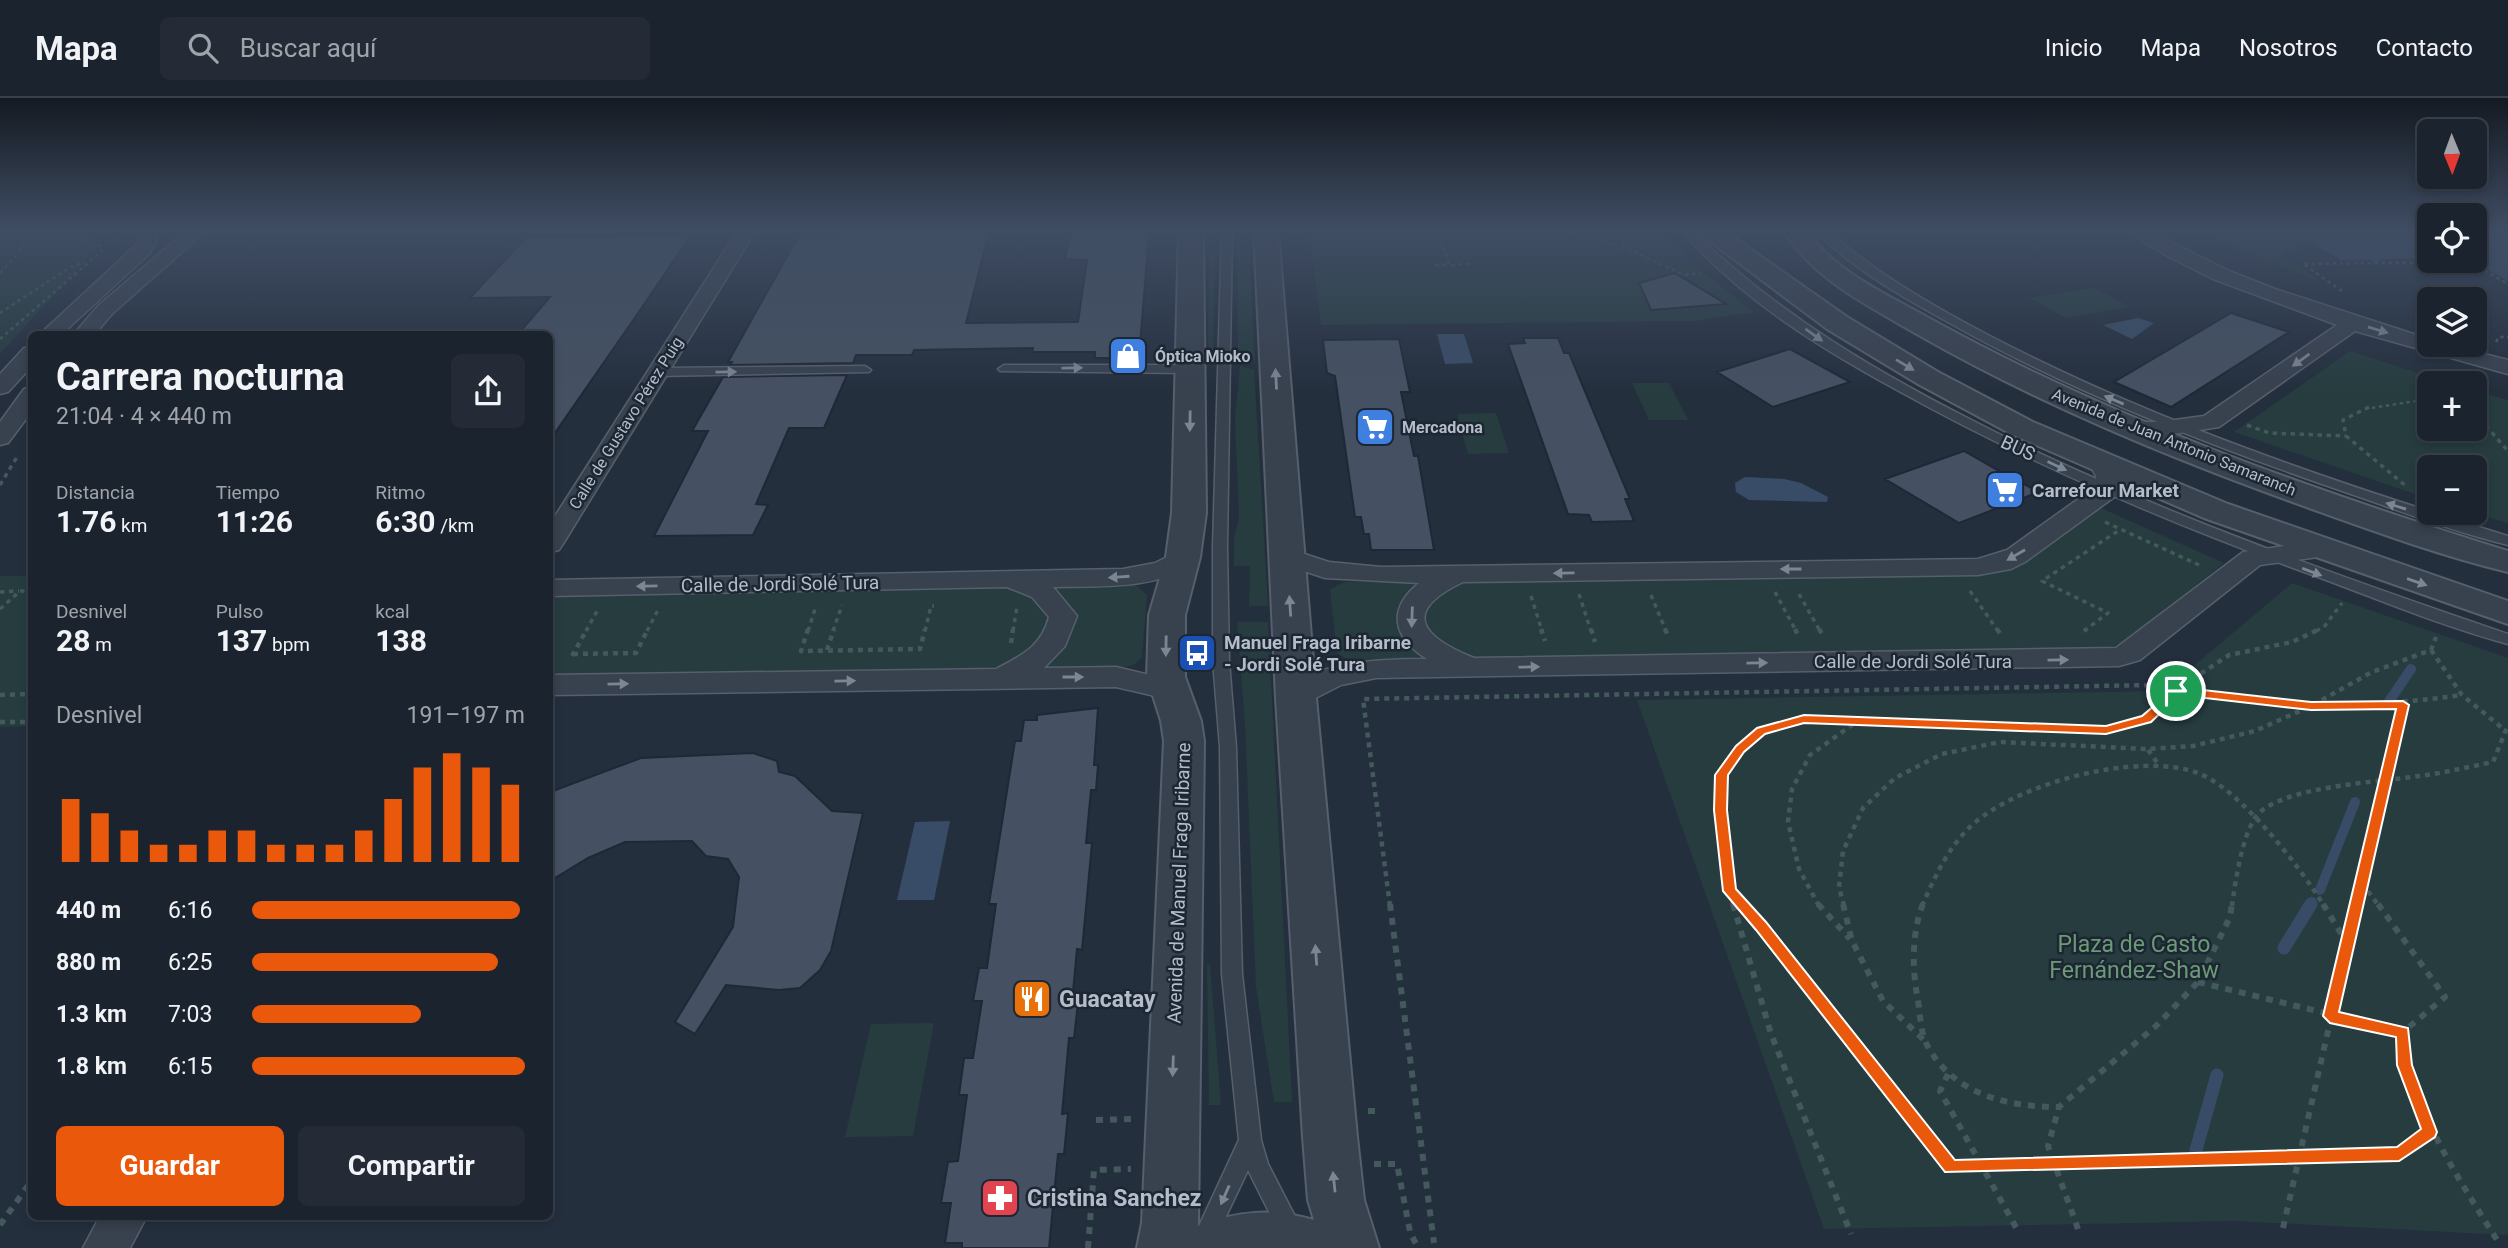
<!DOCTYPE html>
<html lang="es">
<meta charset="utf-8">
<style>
body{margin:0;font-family:Roboto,sans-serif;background:#242b36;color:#f1f3f6;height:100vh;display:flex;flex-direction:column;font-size:26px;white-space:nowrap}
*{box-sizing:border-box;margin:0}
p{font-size:23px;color:#a0a4aa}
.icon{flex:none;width:38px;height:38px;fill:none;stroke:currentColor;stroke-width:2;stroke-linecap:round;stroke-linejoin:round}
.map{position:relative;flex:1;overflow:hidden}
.details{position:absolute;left:28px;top:233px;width:525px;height:889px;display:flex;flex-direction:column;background:#1b232e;border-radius:10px;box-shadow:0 4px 10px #0003,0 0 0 2px #39404a}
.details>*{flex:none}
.needle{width:46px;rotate:179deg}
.fabs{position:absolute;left:2417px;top:21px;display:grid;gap:14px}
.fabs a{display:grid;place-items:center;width:70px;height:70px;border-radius:10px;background:#1b232e;box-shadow:0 4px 10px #0003,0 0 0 2px #39404a;font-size:35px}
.pin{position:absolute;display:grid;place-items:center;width:60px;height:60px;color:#fff;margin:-30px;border:4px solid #fff;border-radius:50%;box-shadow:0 2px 7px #0007}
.round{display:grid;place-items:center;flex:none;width:74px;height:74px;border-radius:10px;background:#242b36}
.headline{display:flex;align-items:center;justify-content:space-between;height:119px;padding:0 28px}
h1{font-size:38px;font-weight:700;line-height:52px}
.figures{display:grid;grid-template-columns:repeat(3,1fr);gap:10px;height:119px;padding:7px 28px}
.figures div{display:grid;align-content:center}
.figures b{font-size:30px;font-weight:700}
.figures small{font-size:19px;font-weight:400}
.figures p{font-size:19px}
.chart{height:196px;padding:14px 28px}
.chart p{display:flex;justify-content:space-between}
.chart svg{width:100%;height:126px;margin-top:7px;stroke:#ea580c;stroke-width:6}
.action{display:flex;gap:14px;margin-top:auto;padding:14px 28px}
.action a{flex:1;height:80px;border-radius:10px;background:#ea580c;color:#fff;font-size:28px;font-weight:700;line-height:80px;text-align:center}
.action a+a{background:#242b36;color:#f1f3f6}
ul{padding:0 28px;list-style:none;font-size:23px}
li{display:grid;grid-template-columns:112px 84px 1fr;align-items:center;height:52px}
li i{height:18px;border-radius:9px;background:#ea580c}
header{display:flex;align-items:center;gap:42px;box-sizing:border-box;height:98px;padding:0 35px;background:#1b232e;border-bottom:2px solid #39404a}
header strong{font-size:33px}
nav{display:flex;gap:38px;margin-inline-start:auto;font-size:24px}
.search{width:490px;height:63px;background:#242b36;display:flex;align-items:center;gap:18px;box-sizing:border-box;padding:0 24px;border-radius:10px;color:#a0a4aa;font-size:26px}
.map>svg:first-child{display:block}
</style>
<header>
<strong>Mapa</strong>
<div class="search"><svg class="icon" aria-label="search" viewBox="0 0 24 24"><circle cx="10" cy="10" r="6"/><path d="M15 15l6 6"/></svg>Buscar aquí</div>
<nav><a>Inicio</a><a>Mapa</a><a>Nosotros</a><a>Contacto</a></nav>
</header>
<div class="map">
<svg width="2508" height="1150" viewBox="0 0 2508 1150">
<rect width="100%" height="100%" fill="#242f3e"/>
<path fill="#263c3f" d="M0,132H81L100,146L0,256Z
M1309,132H1660L1700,172L1754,214L1695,223L1321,227Z
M2201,132H2429V160L2341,162L2317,145H2298L2304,151L2281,154L2319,183L2245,154Z
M1209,151L1215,152L1213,253L1208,252Z
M1249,151L1255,262L1238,258L1237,152Z
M2094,190L2130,209L2066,220L2029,200Z
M2350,253L2450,285H2429V331H2474L2475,293L2508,302V425L2472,415H2474V369H2429V401L2234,334Z
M1240,268L1254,272L1268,508H1249L1250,468H1234V440L1239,419L1235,321Z
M1632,285H1669L1688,322H1649Z
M1496,315L1509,355L1468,356L1457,316Z
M2101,410L2224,465L2121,546L2100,553L1351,564L1337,555L1330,491L1345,484L1983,474L2013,469Z
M0,478H31V628L0,629Z
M1128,485L1137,488L1147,497L1142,560L1133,567L1118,571L550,579V502L562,495Z
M2292,485L2508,560V1137L2235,1123L1824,1131L1637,602L2164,593Z
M1237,524H1268L1292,1004H1274L1256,889L1245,626Z
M1210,866L1221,1007H1209L1207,867Z
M934,925L913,1038L845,1039L871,926Z"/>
<path fill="#394c67" d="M2290,132H2429V160L2341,162Z
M2475,132H2508V183L2474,163Z
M2138,220L2154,225L2132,241L2103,227Z
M1437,236H1464L1473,265L1445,266Z
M1745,379L1784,381L1801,385L1828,399L1827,404L1749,402L1736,394L1735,385Z
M950,723L934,802H897L915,724Z"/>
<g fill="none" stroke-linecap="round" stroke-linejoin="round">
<path stroke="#394c67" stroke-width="7" d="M2361,132L2358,139L2376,162"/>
<path stroke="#394c67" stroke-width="10" d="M2388,605L2411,571
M2320,792L2355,704
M2309,808L2312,804"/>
<path stroke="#394c67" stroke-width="13" d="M2284,850L2311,806
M2196,1052L2217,977"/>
</g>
<path fill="#455162" stroke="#1f2835" stroke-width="2" d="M1071,133L1149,135L1139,260H1095V254H1032L1033,250L914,252L912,257H856L853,265L730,267L732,264H728L800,135L989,134L966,225L1078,224L1087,162L1065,161Z
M691,137L643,208L550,342V236H518L550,199L470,200L526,139Z
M1675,175L1726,206L1651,212L1639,185Z
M2231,215L2289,234L2171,309L2114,284Z
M1523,240H1558L1564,255H1569L1630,401H1625L1634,423L1592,424L1589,417L1568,416L1508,246L1525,245Z
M1399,241L1410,294H1401L1414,358H1418L1434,452H1371L1369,436H1364L1361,419H1355L1335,278L1327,275L1323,242Z
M1790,251L1850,284L1773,309L1717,274Z
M847,277L824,330H789L756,406L768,407L753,437L654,438L708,333H692L723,279Z
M1964,353L2001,374L2039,394L1959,425L1885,381Z
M1098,610L1094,667H1098L1096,692H1091L1086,745H1092L1085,820L1082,852L1077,851L1072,905H1078L1074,940H1069L1062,1016L1068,1015L1064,1056H1058L1049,1150H962V1145H945L951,1105H941L948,1064L958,1063L967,997H959L964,960H973L982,903H973L979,870H987L996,806H989L1015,643H1021L1024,622H1037V617Z
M753,655L777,663L779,674L795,678L832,713L863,715L831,853L820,872L800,890L779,892L726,887L695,936L675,924L733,829L739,779L728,761L706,758L692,743L625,744L588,760L550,783V694L641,660Z"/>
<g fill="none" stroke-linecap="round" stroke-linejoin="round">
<g stroke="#565f6c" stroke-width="3">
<path id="service" d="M1222,132H1232L1227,449L1229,563L1236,649L1242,876L1261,1042L1268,1066L1303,1134L1299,1142L1291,1145L1283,1142L1248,1072L1211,1150H1185L1199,1128L1239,1042L1222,876L1220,649L1213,563V449Z
M1681,132H1692C1780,219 1885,279 1995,334C2160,415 2334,477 2508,536V546C2444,529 2380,502 2318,479C2174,427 2032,367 1897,292C1820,250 1739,200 1681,132Z
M1815,132C1831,132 1839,143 1851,152C1894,186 1942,213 1990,238C2155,324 2333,384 2508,438V447C2455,434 2403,414 2351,396C2213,349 2074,295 1946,223C1901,198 1851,170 1815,132Z
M1004,267H1190L1196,271L1190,275L1000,273L998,271Z
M865,268L871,272L869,274L658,278L652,274L658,270Z"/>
</g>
<g stroke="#565f6c" stroke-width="3">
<path id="minor" d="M136,132H154L156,144L149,156L62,236H40L135,148L138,144Z
M187,132H207L112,216L95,236H74L98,208Z
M738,132H756L563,446L559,452L550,454V426Z
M2124,132H2147L2227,172L2275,191L2429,241V247H2449L2508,262V276L2355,233L2219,329L2160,338L2119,334L2115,329L2119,324H2160L2204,318L2337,227L2213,181L2169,159Z
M32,249V268L8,294L0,296V276L24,250Z
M32,289V313L8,345L0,347V324L24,291Z
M2101,358L2110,360C2117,371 2126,385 2117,397L2025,464L2011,471L1978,477L1463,484C1400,514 1422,539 1474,560L2116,550L2243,454L2318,443L2327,445L2331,451L2327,457L2318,459L2260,467L2140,562L2119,568L1376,580L1341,587L1296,610L1285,607L1281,600C1305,562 1387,561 1427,561C1392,539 1387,511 1419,485L1325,480L1277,464L1273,458L1277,452L1286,450L1329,464L1381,469L1978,461L2007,452L2095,389L2096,378L2089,365L2092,360Z
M1183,451L1192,453L1196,459C1173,493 1090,488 1053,489L1077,518L1065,548L1044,570L1116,569L1179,584L1183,591L1179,598L1168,601L1116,589L550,597V577L996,571C1022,557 1041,549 1049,519L1032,499L1007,489L550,498V482L1123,471L1155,465Z
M100,1118H147L130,1150H83Z"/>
</g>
<g stroke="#565f6c" stroke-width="4">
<path id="tertiary" d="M1179,132H1203L1206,415L1200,459L1185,517V579L1201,623L1204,643L1198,1128C1237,1113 1273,1110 1314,1122L1308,1102L1303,1039L1276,600L1254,132H1278L1316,600L1357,1039L1364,1102L1379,1150H1137L1142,1125L1164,643L1161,623L1147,579L1149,517L1166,459L1172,415Z
M1695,132H1723L1847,219L1938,274L2033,324L2228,406L2508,503V526L2204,420L2011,336L1918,286L1827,231Z
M1783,132H1807C1833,173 1886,196 1927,219C2111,321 2308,391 2508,453V474C2442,458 2376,434 2312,411C2175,362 2041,307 1915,235C1867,207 1813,181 1783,132Z"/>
</g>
<path stroke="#44595c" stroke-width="2.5" stroke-dasharray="3.5 3.5" stroke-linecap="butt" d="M106,132L118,143
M1340,132L1341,137L1573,135L1631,152L1684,177L1700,175
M1618,132L1625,150
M1439,136L1449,167L1469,166
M1435,167H1449
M0,175L18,156L22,146L17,132
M2342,193L2303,166L2470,164L2508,186
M0,215L69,170L85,164
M0,241L102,153V149L80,140L74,132
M2496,244L2499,239H2508
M2365,311L2429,301"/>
<path stroke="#44595c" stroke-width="3.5" stroke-dasharray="4.5 4.5" stroke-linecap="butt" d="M2369,309L2343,322L2346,338L2406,388
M2474,314L2508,353
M2247,327L2269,335L2346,338
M0,387L17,359
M2105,424L2199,467
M1970,493L1998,533
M0,494L19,493
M1775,494L1796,533
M1579,496L1591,533
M1799,496L1820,533
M1651,497L1666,533
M1531,498L1542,533
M0,511L20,493H32
M586,533L597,513
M647,533L658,512
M808,533L816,508
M833,533L842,507
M925,533L931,508H934
M1013,533L1017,509
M2084,533L2108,515L2042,483L2121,431
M2316,533L2324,529L2342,505"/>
<path stroke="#44595c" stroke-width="4.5" stroke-dasharray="5 5" stroke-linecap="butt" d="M808,531L801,553L920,551L925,531
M1541,531L1545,543
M1591,531L1595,544
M1665,531L1669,540
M1795,531L1799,539
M1819,531L1824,539
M1997,531L2001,537
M2084,533L2087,531
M1011,545L1013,531
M827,552L834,531
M2431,552L2462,597L2506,633
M573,556L636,555L648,531
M572,558L587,531
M0,597L32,596
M0,624H32
M2148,652L2159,667
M2362,785L2379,808
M1730,794L1743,808
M1390,808L1363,601L2153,587C2257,608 2357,612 2462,597
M1733,808C1729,785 1725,761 1722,738C1713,663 1732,641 1804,621L2106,632L2146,621L2176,592L2229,557L2292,544L2320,531
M1819,808L1799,771L1788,724L1792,691L1810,657L1859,622
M1844,808L1839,789L1843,753L1863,710L1895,680L1942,656L2000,644L2148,651L2193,648L2255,633L2311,608L2372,574L2431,552L2436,539
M1922,808C1934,780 1949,748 1972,727C2018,685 2138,653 2198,675C2240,691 2301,770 2324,808
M2232,808C2235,785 2242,739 2255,720C2276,688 2382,684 2419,678C2444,675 2468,669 2493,664L2508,627
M2357,808L2403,606"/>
<path stroke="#44595c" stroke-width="6" stroke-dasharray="7 7" stroke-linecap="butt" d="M1390,806L1434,1145
M1733,806L1771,936L1851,1136
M1741,806L1951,1069L2399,1056L2429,1034
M1818,806L1850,841
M1843,806L1852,843L1883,903L1925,943
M1923,806C1912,833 1912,869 1917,897C1920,911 1920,932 1926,945C1952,996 2006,1009 2059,1009
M2323,806L2347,845
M2378,806L2445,899L2403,934C2413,1014 2455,1075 2497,1142
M2198,884L2403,934
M1948,976L1940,993L2018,1133
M1368,1013H1382
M1096,1022L1132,1021
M1374,1066H1397L1410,1134L1418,1150
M0,1127L32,1082
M2283,1130L2357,806
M2078,1131L2048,1048L2059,1009L2156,928L2198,884L2230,819L2232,806
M1088,1150L1094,1072L1131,1071"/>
<use href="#service" fill="#38414e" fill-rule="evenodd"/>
<use href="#minor" fill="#38414e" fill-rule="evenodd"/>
<use href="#tertiary" fill="#38414e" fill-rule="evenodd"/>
</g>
<defs><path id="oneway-solid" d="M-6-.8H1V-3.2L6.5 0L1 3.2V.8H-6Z" transform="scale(1.75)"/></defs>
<g fill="#7c8592">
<use href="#oneway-solid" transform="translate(2378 232) rotate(17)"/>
<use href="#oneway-solid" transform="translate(1814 237) rotate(35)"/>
<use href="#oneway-solid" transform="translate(2301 262) rotate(144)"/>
<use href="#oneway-solid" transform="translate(1905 267) rotate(31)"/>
<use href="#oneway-solid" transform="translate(1072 270) rotate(-1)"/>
<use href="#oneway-solid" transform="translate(726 274) rotate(-1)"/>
<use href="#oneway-solid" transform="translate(1276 281) rotate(-93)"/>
<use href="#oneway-solid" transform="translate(2114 302) rotate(-157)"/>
<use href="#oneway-solid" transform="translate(1190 323) rotate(91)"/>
<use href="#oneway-solid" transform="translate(2057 368) rotate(25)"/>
<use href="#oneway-solid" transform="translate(2396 408) rotate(-163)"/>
<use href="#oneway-solid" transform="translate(2016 457) rotate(150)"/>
<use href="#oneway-solid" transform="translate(1791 471) rotate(180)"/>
<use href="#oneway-solid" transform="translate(2312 474) rotate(21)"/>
<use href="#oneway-solid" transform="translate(1564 475) rotate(179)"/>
<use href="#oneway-solid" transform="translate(1119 479) rotate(176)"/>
<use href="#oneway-solid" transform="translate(2417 484) rotate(19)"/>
<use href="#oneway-solid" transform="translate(647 488) rotate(179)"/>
<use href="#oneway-solid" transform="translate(1290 508) rotate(-94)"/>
<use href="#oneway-solid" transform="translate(1412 519) rotate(92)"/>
<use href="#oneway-solid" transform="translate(1166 548) rotate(91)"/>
<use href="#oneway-solid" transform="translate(2058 562) rotate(-1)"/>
<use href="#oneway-solid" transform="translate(1757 565) rotate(-1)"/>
<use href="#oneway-solid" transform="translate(1529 569) rotate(-1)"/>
<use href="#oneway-solid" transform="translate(1073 579)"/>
<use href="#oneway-solid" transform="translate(845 583) rotate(-1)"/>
<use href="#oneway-solid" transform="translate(618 586) rotate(-1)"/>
<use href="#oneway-solid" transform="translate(1316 857) rotate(-94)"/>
<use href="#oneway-solid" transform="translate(1173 968) rotate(92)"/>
<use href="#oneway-solid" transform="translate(1334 1084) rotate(-96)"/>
<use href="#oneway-solid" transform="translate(1225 1097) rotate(114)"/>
</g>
<linearGradient id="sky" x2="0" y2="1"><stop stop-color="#141a22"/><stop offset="0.45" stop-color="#3f4d63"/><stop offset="1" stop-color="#3f4d63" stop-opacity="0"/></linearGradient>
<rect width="2508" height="293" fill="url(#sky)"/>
<path fill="#ea580c" stroke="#fff" stroke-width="2" fill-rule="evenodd" d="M2176,589L2311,604L2403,603L2409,607L2339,914L2408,930L2412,967L2437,1034L2435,1039L2399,1063L1945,1074L1756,832L1723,793L1714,712L1715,677L1736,648L1757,630L1804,617L2106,628L2142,618ZM2179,597L2311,612L2396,611L2323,918L2330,925L2396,939L2397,967L2421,1031L2397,1049L1955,1062L1766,824L1736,791L1727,712L1728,677L1744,654L1765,636L1804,625L2106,636L2151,624Z"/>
<defs>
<g id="shop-square" transform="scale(2.0125)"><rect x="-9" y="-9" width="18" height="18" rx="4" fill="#3f7fe0" stroke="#1d2633"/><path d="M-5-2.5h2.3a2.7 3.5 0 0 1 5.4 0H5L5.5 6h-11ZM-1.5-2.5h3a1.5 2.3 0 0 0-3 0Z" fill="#fff"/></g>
<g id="supermarket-square" transform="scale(2.0125)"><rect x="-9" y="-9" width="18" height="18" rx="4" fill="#3f7fe0" stroke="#1d2633"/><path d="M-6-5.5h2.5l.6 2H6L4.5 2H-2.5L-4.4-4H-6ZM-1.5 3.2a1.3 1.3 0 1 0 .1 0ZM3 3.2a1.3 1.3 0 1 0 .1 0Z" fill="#fff"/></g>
<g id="bus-square" transform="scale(2.0125)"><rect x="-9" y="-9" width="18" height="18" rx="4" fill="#1a4fb4" stroke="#1d2633"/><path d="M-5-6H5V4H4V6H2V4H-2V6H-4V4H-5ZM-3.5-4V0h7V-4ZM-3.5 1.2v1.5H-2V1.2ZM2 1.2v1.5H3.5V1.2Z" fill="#fff"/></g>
<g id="restaurant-square" transform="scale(2.0125)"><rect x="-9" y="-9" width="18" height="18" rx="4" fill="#e8710a" stroke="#1d2633"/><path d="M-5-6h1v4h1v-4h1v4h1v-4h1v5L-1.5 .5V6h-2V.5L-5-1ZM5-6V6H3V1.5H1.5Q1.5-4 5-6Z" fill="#fff"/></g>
<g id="pharmacy-square" transform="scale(2.0125)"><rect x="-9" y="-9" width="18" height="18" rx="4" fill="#e0444e" stroke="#1d2633"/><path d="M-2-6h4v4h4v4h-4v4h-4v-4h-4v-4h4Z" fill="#fff"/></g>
</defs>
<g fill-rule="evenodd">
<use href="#shop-square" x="1128" y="258"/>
<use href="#supermarket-square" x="1375" y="329"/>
<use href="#supermarket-square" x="2005" y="392"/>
<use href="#bus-square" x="1197" y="555"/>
<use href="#restaurant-square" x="1032" y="901"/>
<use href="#pharmacy-square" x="1000" y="1100"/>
</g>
<g text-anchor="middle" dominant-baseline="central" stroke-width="5" stroke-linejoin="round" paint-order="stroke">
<g font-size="16" font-weight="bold" fill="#b4bcc9" stroke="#1d2633" text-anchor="start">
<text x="1155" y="258">Óptica Mioko</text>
<text x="1402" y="329">Mercadona</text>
</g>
<g font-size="16" fill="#b4bcc9" stroke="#1d2633">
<text transform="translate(626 325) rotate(-58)">Calle de Gustavo Pérez Puig</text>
<text transform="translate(2174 344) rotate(22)">Avenida de Juan Antonio Samaranch</text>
</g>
<g font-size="19" fill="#b4bcc9" stroke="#1d2633">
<text transform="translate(2018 350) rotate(25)">BUS</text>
<text transform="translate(780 486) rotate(-1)">Calle de Jordi Solé Tura</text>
<text x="1913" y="563">Calle de Jordi Solé Tura</text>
<text transform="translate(1179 785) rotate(-88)">Avenida de Manuel Fraga Iribarne</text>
</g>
<g font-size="19" font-weight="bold" fill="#b4bcc9" stroke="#1d2633" text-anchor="start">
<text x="2032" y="392">Carrefour Market</text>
<text x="1224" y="544">Manuel Fraga Iribarne<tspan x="1224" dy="22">- Jordi Solé Tura</tspan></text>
</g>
<g font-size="23" fill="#6b9a76" stroke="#1d2633">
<text x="2134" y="846">Plaza de Casto<tspan x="2134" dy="26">Fernández-Shaw</tspan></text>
</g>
<g font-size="23" font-weight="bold" fill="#b4bcc9" stroke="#1d2633" text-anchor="start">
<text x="1059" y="901">Guacatay</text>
<text x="1027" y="1100">Cristina Sanchez</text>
</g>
</g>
</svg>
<div class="fabs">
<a><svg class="needle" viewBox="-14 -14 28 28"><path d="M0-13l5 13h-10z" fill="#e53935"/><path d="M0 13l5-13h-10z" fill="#a0a4aa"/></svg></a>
<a><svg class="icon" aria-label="locate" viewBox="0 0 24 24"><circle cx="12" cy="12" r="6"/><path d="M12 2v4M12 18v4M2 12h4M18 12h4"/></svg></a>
<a><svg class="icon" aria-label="layers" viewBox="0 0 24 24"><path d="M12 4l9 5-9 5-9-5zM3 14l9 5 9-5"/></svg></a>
<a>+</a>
<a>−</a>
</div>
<div class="pin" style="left:2176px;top:593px;background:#1e9e55"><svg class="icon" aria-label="arrive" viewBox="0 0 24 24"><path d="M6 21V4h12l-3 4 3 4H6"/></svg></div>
<section class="details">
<div class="headline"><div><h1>Carrera nocturna</h1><p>21:04 · 4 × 440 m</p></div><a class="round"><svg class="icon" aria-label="share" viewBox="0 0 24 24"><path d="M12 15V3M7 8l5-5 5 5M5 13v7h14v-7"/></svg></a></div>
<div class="figures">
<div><p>Distancia</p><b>1.76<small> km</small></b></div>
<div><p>Tiempo</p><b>11:26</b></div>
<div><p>Ritmo</p><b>6:30<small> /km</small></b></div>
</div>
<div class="figures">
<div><p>Desnivel</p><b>28<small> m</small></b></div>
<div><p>Pulso</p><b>137<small> bpm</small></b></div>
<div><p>kcal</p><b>138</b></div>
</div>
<div class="chart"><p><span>Desnivel</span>191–197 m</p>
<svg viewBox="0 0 160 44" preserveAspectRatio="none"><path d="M5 44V22M15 44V27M25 44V33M35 44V38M45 44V38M55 44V33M65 44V33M75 44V38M85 44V38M95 44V38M105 44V33M115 44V22M125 44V11M135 44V6M145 44V11M155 44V17"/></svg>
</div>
<ul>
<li><b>440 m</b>6:16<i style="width:98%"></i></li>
<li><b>880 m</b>6:25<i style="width:90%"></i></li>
<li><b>1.3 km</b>7:03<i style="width:62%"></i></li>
<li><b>1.8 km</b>6:15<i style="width:100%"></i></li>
</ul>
<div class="action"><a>Guardar</a><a>Compartir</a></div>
</section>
</div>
